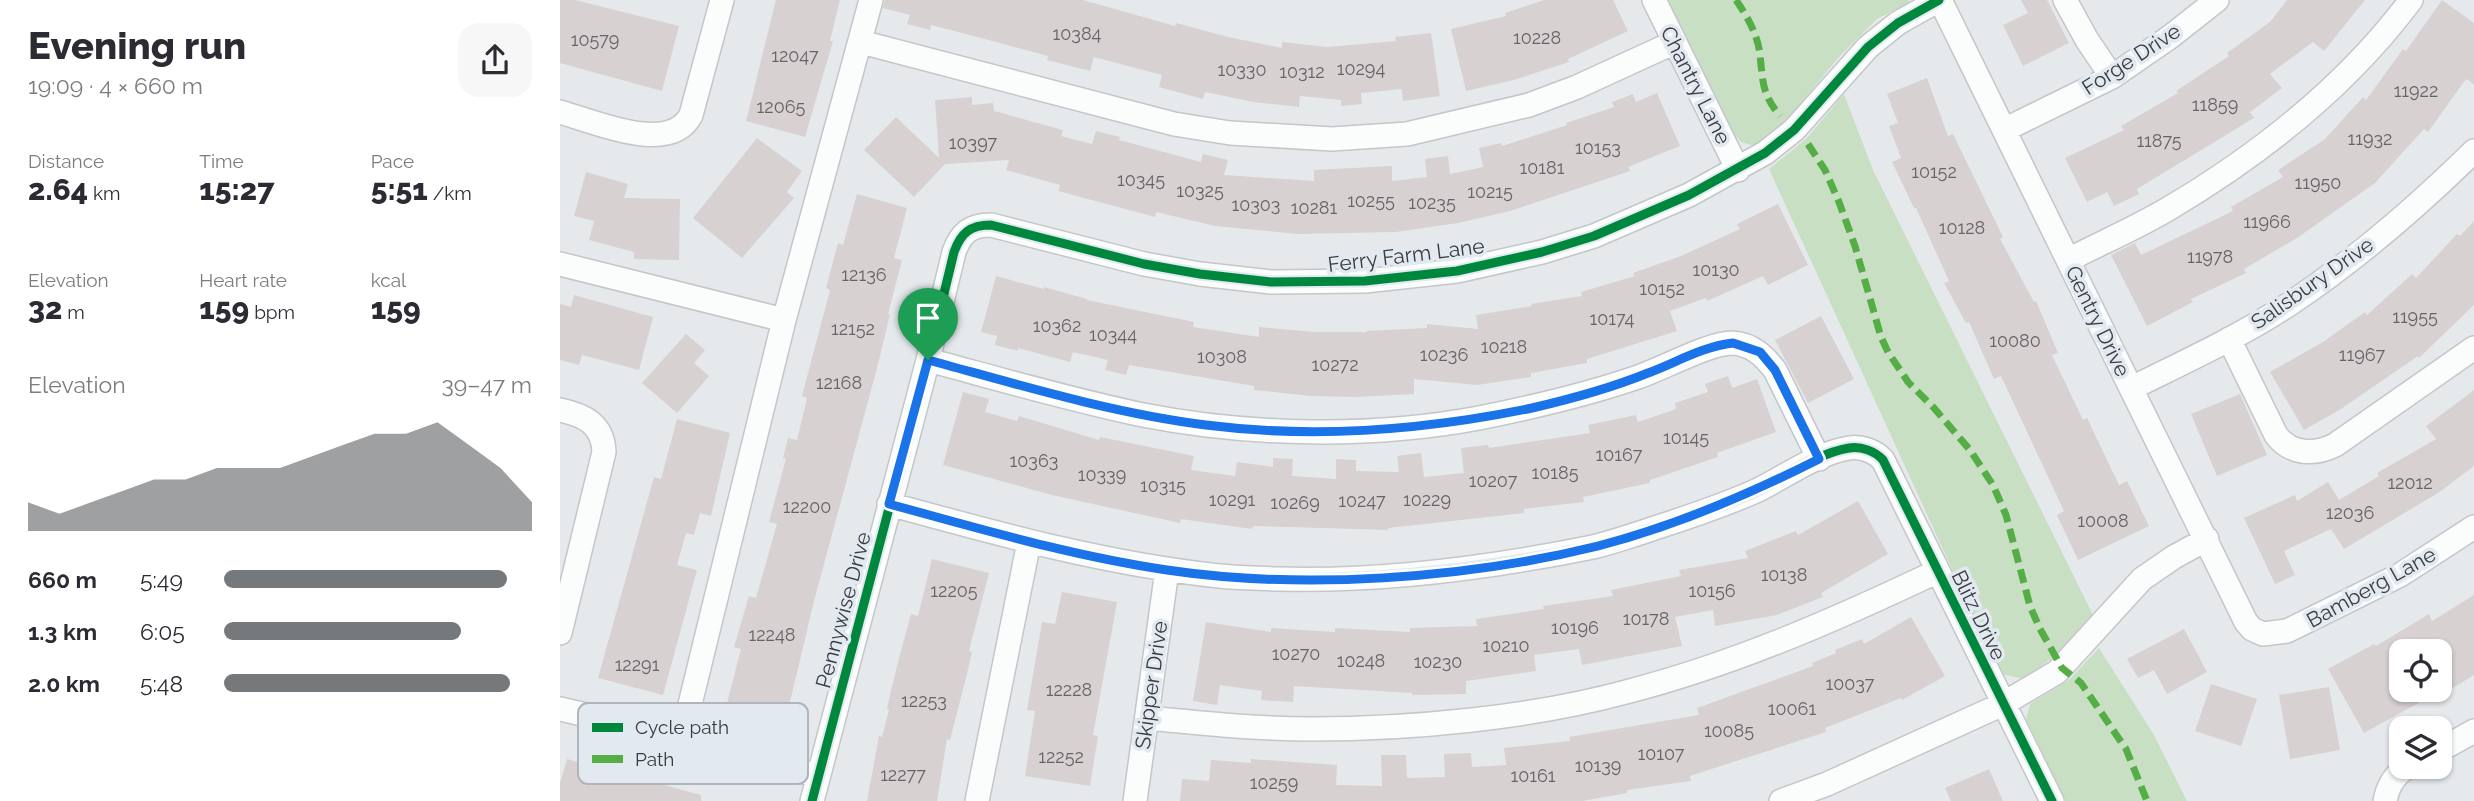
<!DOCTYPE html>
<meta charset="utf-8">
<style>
body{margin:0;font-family:Raleway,sans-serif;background:#f7f7f7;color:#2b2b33;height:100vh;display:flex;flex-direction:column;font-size:26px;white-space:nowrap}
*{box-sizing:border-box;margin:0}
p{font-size:23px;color:#7c7c81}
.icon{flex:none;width:38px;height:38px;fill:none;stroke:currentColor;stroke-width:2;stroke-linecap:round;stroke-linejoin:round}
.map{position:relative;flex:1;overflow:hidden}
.details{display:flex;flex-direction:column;background:#fff;width:560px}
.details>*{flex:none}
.controls{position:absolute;left:1829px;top:639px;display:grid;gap:14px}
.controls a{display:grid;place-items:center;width:63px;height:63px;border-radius:14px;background:#fff;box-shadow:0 2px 5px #0004;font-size:35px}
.pin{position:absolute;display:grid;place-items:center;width:60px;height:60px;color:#fff;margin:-72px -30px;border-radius:50% 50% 50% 0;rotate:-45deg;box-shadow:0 0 7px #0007}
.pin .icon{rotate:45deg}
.round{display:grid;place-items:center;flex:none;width:74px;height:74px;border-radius:21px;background:#f7f7f7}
.headline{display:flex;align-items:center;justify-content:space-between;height:119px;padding:0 28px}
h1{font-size:38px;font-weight:800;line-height:52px}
.stats{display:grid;grid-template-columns:repeat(3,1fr);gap:10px;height:119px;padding:7px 28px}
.stats div{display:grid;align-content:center}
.stats b{font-size:30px;font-weight:800}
.stats small{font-size:19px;font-weight:400}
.stats p{font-size:19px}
.chart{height:196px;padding:14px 28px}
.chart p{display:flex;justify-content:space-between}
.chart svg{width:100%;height:126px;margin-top:7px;fill:#76797c;opacity:.7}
ul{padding:0 28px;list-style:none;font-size:23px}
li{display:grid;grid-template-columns:112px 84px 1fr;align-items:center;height:52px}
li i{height:18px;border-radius:9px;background:#76797c}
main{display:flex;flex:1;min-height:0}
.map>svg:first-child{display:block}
</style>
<main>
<section class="details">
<div class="headline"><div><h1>Evening run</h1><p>19:09 · 4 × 660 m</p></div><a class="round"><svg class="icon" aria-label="share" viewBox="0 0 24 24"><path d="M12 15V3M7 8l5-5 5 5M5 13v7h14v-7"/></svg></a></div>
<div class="stats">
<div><p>Distance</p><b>2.64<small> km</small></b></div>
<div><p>Time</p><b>15:27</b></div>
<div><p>Pace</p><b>5:51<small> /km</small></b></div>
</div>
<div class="stats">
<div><p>Elevation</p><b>32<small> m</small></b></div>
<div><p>Heart rate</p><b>159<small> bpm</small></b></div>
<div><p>kcal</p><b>159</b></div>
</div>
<div class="chart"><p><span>Elevation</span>39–47 m</p>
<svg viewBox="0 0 160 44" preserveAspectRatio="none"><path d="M0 44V34L10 38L20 34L30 30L40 26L50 26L60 22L70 22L80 22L90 18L100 14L110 10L120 10L130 6L140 14L150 22L160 34V44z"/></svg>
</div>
<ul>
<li><b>660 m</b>5:49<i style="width:92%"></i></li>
<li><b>1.3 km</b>6:05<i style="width:77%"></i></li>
<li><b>2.0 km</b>5:48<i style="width:93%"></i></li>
</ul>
</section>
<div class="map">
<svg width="1914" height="801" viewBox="0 0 1914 801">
<rect width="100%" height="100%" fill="#e6e9ec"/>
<path fill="#c8dfc4" d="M1108,0H1349L1348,3L1317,19L1278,58L1227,120L1208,140L1195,146L1181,142L1173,132Z
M1284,94L1313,170L1533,615L1505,648L1464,679L1440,674L1209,169L1246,139Z
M1539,648L1594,735L1627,801H1506L1466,719L1470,704L1509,680Z"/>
<path fill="#d7d1d2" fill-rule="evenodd" d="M0,0H15L119,26L102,91L0,63Z
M216,0H280L270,41H273L245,137L186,121Z
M325,0H523L615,26L616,23L668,37L722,48V42L767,47L836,41L835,37L871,33L880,96L843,101L842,89L801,93L802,104L781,106V100L740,96L739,107L693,102L645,92L643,99L599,87L602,75L534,57L530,71L487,60L488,56L425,39L371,25L370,30L347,24L350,15L323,8Z
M984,0H1053L1068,31L1008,59L1009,62L954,80L906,91L891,29L946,16L945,13Z
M1461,0H1487L1509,43L1463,66L1443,25L1468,13Z
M1727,0H1805L1764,51L1753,42L1710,74L1722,88L1690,112L1694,118L1577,189L1579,194L1554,206L1547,192L1527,202L1505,158L1564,130L1561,126L1618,93L1616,91L1669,56L1667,53L1710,22Z
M1882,0L1914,23V84L1906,79L1868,132L1864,129L1815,183L1737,238L1684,269L1686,273L1631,299L1633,302L1587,326L1551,255L1575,243L1581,255L1673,211L1671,207L1723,177L1718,170L1765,139L1803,97L1806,100L1843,49L1846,51Z
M1367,78L1388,136L1393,134L1443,237L1440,239L1474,302L1476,301L1498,353L1492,355L1523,420L1527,418L1559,485L1567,481L1589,526L1518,560L1497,515L1504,511L1441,376L1434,379L1409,322L1406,323L1384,283L1389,281L1356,208H1354L1332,162L1341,158L1329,126L1338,123L1327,94Z
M1097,93L1120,146L1068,167L1070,171L950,211L898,223L836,232L738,234L655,226L596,212L595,217L498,191L500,185L446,170L449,160L385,164L354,197L304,150L336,117L379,158L375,100L412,97V105L433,103L434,111L503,130L501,136L532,144L536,131L560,137L559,140L641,162L643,154L668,160L664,175L754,181V170L832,166V181L867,177L865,159L888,156L890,174L923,167L919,148L941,143L942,146L1007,125L1006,123L1054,107L1052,102L1073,94L1076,102Z
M197,138L242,171L227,192L234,198L182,258L133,218Z
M26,172L68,184L64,198L120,199L119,260L74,259V252L29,240L34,221L14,216Z
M297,194L347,208L334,258L342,260L328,314H330L317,368L254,601L224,727L165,711L181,649L174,647L189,596L196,598L217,524L209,522L226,459L223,458L228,438L237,440L247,398L242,396L270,290L266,288L278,243L283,245Z
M1218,204L1248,265L1208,285L1203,276L1147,301L1146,298L1110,311L1117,331L1027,359V363L971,373V377L917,385L854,379V394L796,397L752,396L694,390V386L569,365L566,375L545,370L548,360L513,352L510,362L458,348V351L435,345L437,336L421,332L436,276L484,289V287L527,299V300L634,322L633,327L699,337V327L754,332H807V331L867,328V324L918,329L916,315L972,306L971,304L1022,296L1021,292L1075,276L1073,273L1121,256L1180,229L1177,224Z
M1914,221V305L1859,358L1858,356L1781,409L1744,430L1710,372L1763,342L1805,312L1807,315L1852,274L1856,278L1897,234L1900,236Z
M14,295L93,317L79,370L22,355L19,365L0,360V304L11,307Z
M1261,316L1294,379L1248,403L1215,340Z
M126,334L145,350L134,363L149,376L117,413L82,383Z
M1168,376L1172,388L1197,379L1216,432L1157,453L1158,457L1090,480V483L1023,497L1024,502L964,509V513L828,528V530L693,526L692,529L621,519L620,523L492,495L383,465L403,392L429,399L425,412L457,421L459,416L539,440L540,437L634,456L631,470L675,476L677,462L713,467V458L733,459L732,476L776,479V459L796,460V471L839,472L837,456L861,453L864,477L904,473L901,448L928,445L929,448L1030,433L1028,425L1076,415L1078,422L1116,409L1115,403L1148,392L1145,384Z
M1914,390V466L1878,493L1784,549L1771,529L1724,551L1735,575L1715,584L1684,518L1735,495L1737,501L1768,482L1779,500L1819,476L1817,473L1876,439L1866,426Z
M1680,394L1707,455L1657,476L1631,414Z
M117,419L170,433L151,516L140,513L134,535L126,533L117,565L137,570L103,695L38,678L94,477L101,479Z
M1298,501L1328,554L1261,593L1263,597L1217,615L1155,626L1153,610L1115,617L1122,646L1022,665L1019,649L974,655L976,671L906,681V694L852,695V693L734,686L733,702L701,700L702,691L660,685L657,705L633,701L646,622L711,632V628L775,632V628L850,632V628L917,626L916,619L984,609L983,606L1053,596L1051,590L1121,576L1119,570L1188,558L1185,551L1236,531L1238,535Z
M372,559L429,573L409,651L412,652L405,682L390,740L387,739L377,801H307L319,736L322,737L329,710L327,708L337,666L351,614L358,616Z
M502,592L557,602L533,735L538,736L530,786L465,776L475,711L467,710L482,622L495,624Z
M1914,595V675L1880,696V691L1804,733L1768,669L1814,644L1816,646L1869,614L1872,621ZM1841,651H1880V690H1841Z
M1351,617L1385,676L1342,700L1341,698L1265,728L1266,732L1130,776L1131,781L1067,790V793L1022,801H620L622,779L649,781L651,760L691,763V759L777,765L776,785L822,786L821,755H846L847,778L885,777L884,754L911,753L912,767L946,765L944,748L1010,741L1009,737L1139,715L1137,708L1253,666L1252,663L1276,653L1275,650L1302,639L1304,644Z
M1624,629L1647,672L1607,694L1594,670L1578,678L1567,659Z
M1651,684L1697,699L1681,746L1635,731Z
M1769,687L1780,750L1730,759L1719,695Z
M7,759L141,795V801H0V783Z
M1429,769L1443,801H1391L1385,788Z"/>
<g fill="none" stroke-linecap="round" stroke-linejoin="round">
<g stroke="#c4c6c9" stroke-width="26">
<path id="minor" d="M1094,0L1178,170
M1380,0L1686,622L1692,629L1703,634L1727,631L1840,575L1914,527
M1505,0L1527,40L1552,77
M301,42L614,124L670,133L772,139L847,134L969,105L1017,87L1115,42
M0,112C33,121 110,156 131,115L162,0
M1444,130L1552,77L1610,37L1657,0
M1508,260C1541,243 1576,228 1608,209C1701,154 1786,87 1851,0
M0,264L224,320
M1669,339L1716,435C1731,455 1755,455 1775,445L1914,348
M368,360C439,379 511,400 583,415C690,436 813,438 919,418C974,407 1026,395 1078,377C1102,369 1149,343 1172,343C1192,344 1204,356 1215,370L1259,459
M1572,388C1624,362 1679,337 1728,305C1796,260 1856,208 1914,151
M0,410C24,415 43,424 44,452L0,633
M329,504C438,534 546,564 659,576C679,578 698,578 718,579C824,582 929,568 1033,547C1050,543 1067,537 1083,532C1122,519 1161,507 1198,490C1226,476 1258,453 1289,448C1301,446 1315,451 1323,460L1492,801
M0,709L122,737L258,776
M587,718C641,723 696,729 751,729C851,729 970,718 1066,692C1175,664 1277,619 1378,571
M122,737L224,320L311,0
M1880,750L1914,731
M252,801L368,360L394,252C401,233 410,225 431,225L584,264L640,274L711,282L805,281L897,271L982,252L1034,236L1129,195L1205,153L1234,130L1308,47L1338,23L1379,0
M417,801L469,542
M575,801L607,570
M1221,801L1267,784L1443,704L1497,672L1582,579L1614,557L1647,539
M1825,801C1828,785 1835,774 1849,766"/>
</g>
<use href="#minor" stroke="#fbfcfc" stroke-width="23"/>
<path stroke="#55ad46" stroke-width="7" stroke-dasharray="14 7" stroke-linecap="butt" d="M1176,0C1187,16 1198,35 1200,55C1203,83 1202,94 1220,116
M1248,144L1265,170L1279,202L1295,246L1321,337L1328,352L1348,382L1374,408L1410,450L1433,485L1446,515L1470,606L1480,629L1502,668L1521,683L1566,749L1587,801"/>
<g stroke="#e2e9f0" stroke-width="13">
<path id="cycleway" d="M329,504C438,534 546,564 659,576C679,578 698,578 718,579C824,582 929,568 1033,547C1050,543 1067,537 1083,532C1122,519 1161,507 1198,490C1226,476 1258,453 1289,448C1301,446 1315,451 1323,460L1492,801
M252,801L368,360L394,252C401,233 410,225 431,225L584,264L640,274L711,282L805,281L897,271L982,252L1034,236L1129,195L1205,153L1234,130L1308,47L1338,23L1379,0"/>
</g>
<use href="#cycleway" stroke="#00873e" stroke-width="9"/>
</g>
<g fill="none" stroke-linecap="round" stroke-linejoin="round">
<g stroke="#fff" stroke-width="14">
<path id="route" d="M1173,343L1200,352L1215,370L1259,459C1188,495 1115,526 1038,546C905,579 742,590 607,570C512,556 421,529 329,504L368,360C460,385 551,413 646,425C755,439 865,430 972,408C1011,399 1051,388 1088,373C1115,363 1144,346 1173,343Z"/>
</g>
<use href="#route" stroke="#1a73e8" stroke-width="9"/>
</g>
<g text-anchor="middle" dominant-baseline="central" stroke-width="7" stroke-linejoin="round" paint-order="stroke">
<g font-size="18" fill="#656567">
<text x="517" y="33">10384</text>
<text x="977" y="37">10228</text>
<text x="35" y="39">10579</text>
<text x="235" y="55">12047</text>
<text x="801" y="68">10294</text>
<text x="682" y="69">10330</text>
<text x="742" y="71">10312</text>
<text x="1856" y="90">11922</text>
<text x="1655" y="104">11859</text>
<text x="221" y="106">12065</text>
<text x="1810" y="138">11932</text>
<text x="1599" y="140">11875</text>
<text x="413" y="142">10397</text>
<text x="1038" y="147">10153</text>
<text x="982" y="167">10181</text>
<text x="1374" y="171">10152</text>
<text x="581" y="179">10345</text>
<text x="1758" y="182">11950</text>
<text x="640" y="190">10325</text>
<text x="930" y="191">10215</text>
<text x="811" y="200">10255</text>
<text x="872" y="202">10235</text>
<text x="696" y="204">10303</text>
<text x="754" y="207">10281</text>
<text x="1707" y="221">11966</text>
<text x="1402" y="227">10128</text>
<text x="1650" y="256">11978</text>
<text x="1156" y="269">10130</text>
<text x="304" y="274">12136</text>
<text x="1102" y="288">10152</text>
<text x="1855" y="316">11955</text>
<text x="1052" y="318">10174</text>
<text x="497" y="325">10362</text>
<text x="293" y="328">12152</text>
<text x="553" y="334">10344</text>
<text x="1455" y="340">10080</text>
<text x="944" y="346">10218</text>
<text x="884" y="354">10236</text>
<text x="1802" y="354">11967</text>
<text x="662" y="356">10308</text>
<text x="775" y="364">10272</text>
<text x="279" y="382">12168</text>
<text x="1126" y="437">10145</text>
<text x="1059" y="454">10167</text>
<text x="474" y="460">10363</text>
<text x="995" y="472">10185</text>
<text x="542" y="474">10339</text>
<text x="933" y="480">10207</text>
<text x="1850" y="482">12012</text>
<text x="603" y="485">10315</text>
<text x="672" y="499">10291</text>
<text x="867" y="499">10229</text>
<text x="802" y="500">10247</text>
<text x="735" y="502">10269</text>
<text x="247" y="506">12200</text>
<text x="1790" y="512">12036</text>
<text x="1543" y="520">10008</text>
<text x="1224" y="574">10138</text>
<text x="394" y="590">12205</text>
<text x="1152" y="590">10156</text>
<text x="1086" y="618">10178</text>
<text x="1015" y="627">10196</text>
<text x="212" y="634">12248</text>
<text x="946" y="645">10210</text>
<text x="736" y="653">10270</text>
<text x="801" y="660">10248</text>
<text x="878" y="661">10230</text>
<text x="77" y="664">12291</text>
<text x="1290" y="683">10037</text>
<text x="509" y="689">12228</text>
<text x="364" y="700">12253</text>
<text x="1232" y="708">10061</text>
<text x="1169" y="730">10085</text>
<text x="1101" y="753">10107</text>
<text x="501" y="756">12252</text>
<text x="1038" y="765">10139</text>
<text x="343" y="774">12277</text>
<text x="973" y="775">10161</text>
<text x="714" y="782">10259</text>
</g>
<g font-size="21" fill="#3a3d3f" stroke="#e2e9f0">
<text transform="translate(1571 59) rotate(-33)">Forge Drive</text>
<text transform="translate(1136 85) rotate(63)">Chantry Lane</text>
<text transform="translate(846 255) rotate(-7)">Ferry Farm Lane</text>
<text transform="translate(1752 283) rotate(-35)">Salisbury Drive</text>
<text transform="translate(1538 321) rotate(64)">Gentry Drive</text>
<text transform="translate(1811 587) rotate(-29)">Bamberg Lane</text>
<text transform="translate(283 610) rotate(-75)">Pennywise Drive</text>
<text transform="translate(1419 615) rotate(64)">Blitz Drive</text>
<text transform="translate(591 685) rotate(-82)">Skipper Drive</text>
</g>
</g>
<rect x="18" y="703" width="230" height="81" rx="10" fill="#e2e9f0" stroke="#b0b5bb" stroke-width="2"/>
<rect x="32" y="723" width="31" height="9" fill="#00873e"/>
<rect x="32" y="755" width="31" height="8" fill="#55ad46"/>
<g font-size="19" fill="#3a3d3f">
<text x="75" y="734">Cycle path</text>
<text x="75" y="766">Path</text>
</g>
</svg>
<div class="controls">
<a><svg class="icon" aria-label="locate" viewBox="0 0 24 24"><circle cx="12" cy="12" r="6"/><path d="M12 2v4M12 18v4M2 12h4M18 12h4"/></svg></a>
<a><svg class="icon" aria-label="layers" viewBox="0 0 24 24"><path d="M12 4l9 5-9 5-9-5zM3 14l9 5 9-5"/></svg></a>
</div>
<div class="pin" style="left:368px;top:360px;background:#1e9e55"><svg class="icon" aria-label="arrive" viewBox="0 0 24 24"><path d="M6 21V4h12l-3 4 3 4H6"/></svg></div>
</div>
</main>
